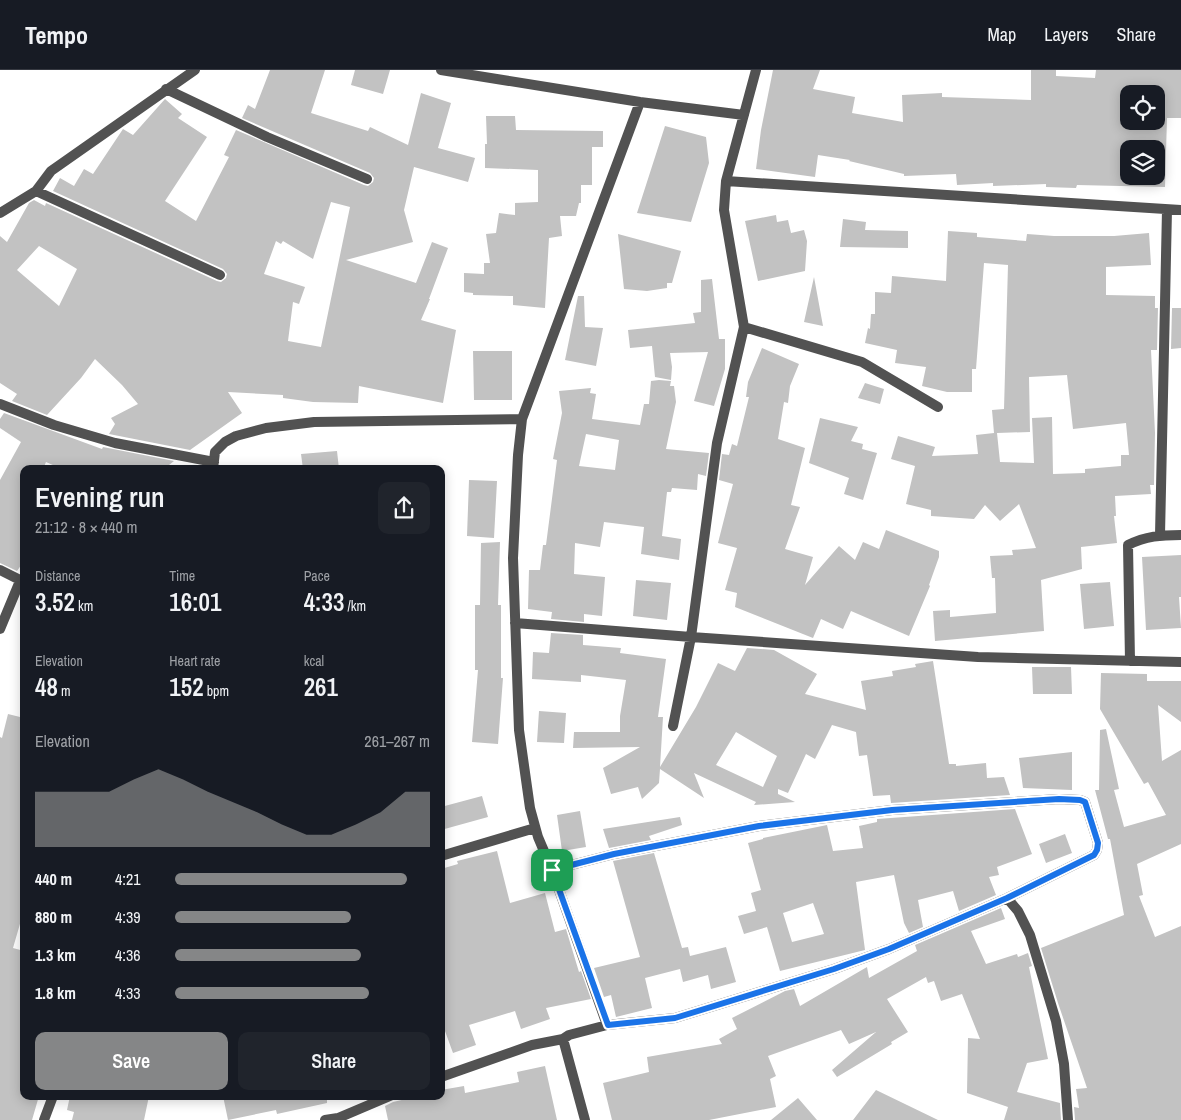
<!DOCTYPE html>
<meta charset="utf-8">
<style>
body{margin:0;font-family:"Archivo Narrow",sans-serif;background:#20242c;color:#f1f3f6;height:100vh;display:flex;flex-direction:column;font-size:19px;white-space:nowrap}
*{box-sizing:border-box;margin:0}
p{font-size:16px;color:#9ea1a6}
.icon{flex:none;width:28px;height:28px;fill:none;stroke:currentColor;stroke-width:2;stroke-linecap:round;stroke-linejoin:round}
.map{position:relative;flex:1;overflow:hidden}
.details{position:absolute;left:20px;top:395px;width:425px;height:635px;display:flex;flex-direction:column;background:#171b24;border-radius:10px;box-shadow:0 2px 12px #0003}
.details>*{flex:none}
.buttons{position:absolute;left:1120px;top:15px;display:grid;gap:10px}
.buttons a{display:grid;place-items:center;width:45px;height:45px;border-radius:10px;background:#171b24;box-shadow:0 2px 12px #0003;font-size:25px}
.pin{position:absolute;display:grid;place-items:center;width:42px;height:42px;color:#fff;margin:-21px;border-radius:10px;box-shadow:0 2px 8px #0006}
.round{display:grid;place-items:center;flex:none;width:52px;height:52px;border-radius:10px;background:#20242c}
.overview{display:flex;align-items:center;justify-content:space-between;height:85px;padding:0 15px}
h1{font-size:28px;font-weight:600;line-height:38px}
.metrics{display:grid;grid-template-columns:repeat(3,1fr);gap:8px;height:85px;padding:5px 15px}
.metrics div{display:grid;align-content:center}
.metrics b{font-size:25px;font-weight:600}
.metrics small{font-size:14px;font-weight:400}
.metrics p{font-size:14px}
.chart{height:140px;padding:10px 15px}
.chart p{display:flex;justify-content:space-between}
.chart svg{width:100%;height:90px;margin-top:5px;fill:#858687;opacity:.7}
.action{display:flex;gap:10px;margin-top:auto;padding:10px 15px}
.action a{flex:1;height:58px;border-radius:10px;background:#858687;color:#fff;font-size:20px;font-weight:600;line-height:58px;text-align:center}
.action a+a{background:#20242c;color:#f1f3f6}
ul{padding:0 15px;list-style:none;font-size:16px}
li{display:grid;grid-template-columns:80px 60px 1fr;align-items:center;height:38px}
li i{height:12px;border-radius:6px;background:#858687}
header{display:flex;align-items:center;gap:30px;box-sizing:border-box;height:70px;padding:0 25px;background:#171b24;border-bottom:1px solid #363941}
header strong{font-size:24px}
nav{display:flex;gap:28px;margin-inline-start:auto;font-size:18px}
.map>svg:first-child{display:block}
</style>
<header>
<strong>Tempo</strong>
<nav><a>Map</a><a>Layers</a><a>Share</a></nav>
</header>
<div class="map">
<svg width="1181" height="1050" viewBox="0 0 1181 1050">
<rect width="100%" height="100%" fill="#fff"/>
<path fill="#c2c2c2" fill-rule="evenodd" d="M270,0H325L311,43L368,61L370,57L408,75L421,23L451,33L438,78L475,88L468,112L414,97L404,140L413,172L346,190L416,213L432,172L448,178L429,229H430L421,250L456,260L443,333L359,316L358,333L313,332L283,328V325L228,322L242,343L190,380L109,364L115,354L111,348L138,334L122,315L95,289L81,308L47,345L12,331L17,324L0,313V166L7,172L29,133L34,130L45,136L46,133L217,211L221,212L226,208L227,204L223,199L53,121L60,108L74,116L84,99L93,104L123,59L133,65L165,29L182,44L178,48L207,67L165,131L196,151L229,87L224,85L236,60L364,115L368,116L373,112L374,108L370,103L242,48L248,35L255,39ZM331,132L350,137L321,277L288,271L293,232L299,234L305,217L264,204L276,171L281,174L283,171L313,189ZM39,176L77,199L59,236L17,200Z
M355,0H390L383,24L351,15Z
M773,0H820L813,19L855,27L852,43L903,52L902,25L942,23V27L1031,30V0H1056V6L1095,8L1096,0H1181V48H1167L1165,117L1077,115L1076,118L1046,117V114L993,116V113L957,115L956,104L904,106V104L849,91L850,90L818,85L815,107L756,99L761,60ZM1129,24H1156V51H1129ZM1129,79H1156V106H1129Z
M486,46H515L516,60L603,61V77H592V115H581V133H579L576,146H560L562,166L549,168L545,238L513,235V226L473,225V223L464,222V203L484,204V193H490L486,164L496,163L499,143L515,145V133L538,132V100L485,98V74H487Z
M665,56L706,67L709,93L691,152L637,143Z
M776,145L777,152L788,150L791,163L804,160L807,171L805,201L758,211L745,151Z
M843,149L866,152L865,160L908,161V178L840,177Z
M948,161L977,163V167L1026,171L1027,164L1054,166H1114L1149,163L1151,195L1106,197V225L1155,226V238H1158L1157,280H1151L1155,363L1154,415H1150L1151,424L1115,426L1116,446H1114L1117,473L1081,477L1082,499L1041,510L1044,561L935,571L933,541L950,540V547L996,543L995,508H992L990,486L1013,485L1012,480L1036,478L1019,434L1000,451L985,435L974,449L931,446V440L906,434L915,396L891,389L898,366L935,377L932,386L978,384L976,365L994,363L992,340L1004,339L1008,195L984,193L976,299H972V322H947L922,316L926,297L895,293L897,280L865,273L868,258L870,259L871,244H875V222L891,223L892,206L946,211ZM1067,305L1073,359L1126,353L1129,385H1121V396L1085,399V403L1053,404L1052,347L1032,348L1034,393L1000,392L997,363L1030,362L1029,307Z
M618,164L681,181L672,213H667V218L647,221L624,219Z
M814,207L823,256L804,252Z
M712,209L719,269H725V299L714,336L694,331L708,282L670,283L672,297L671,310L655,307L652,276L630,278L628,260L695,253L693,243L701,242V210Z
M578,226H584L585,257L603,258L596,296L565,290Z
M1172,238H1181V278L1171,279Z
M762,278L799,294L790,316L788,333L784,332L778,369L805,378L791,435L800,437L785,479L813,487L805,515L839,476L855,490L863,472L879,479L886,460L939,481V487L929,515L930,516L909,566L851,541L843,559L821,549L813,568L735,537L737,523L725,520L737,478L718,473L733,414L719,410L722,384L729,385L732,374L737,376L749,327H746L748,312Z
M473,281H512V330H474Z
M659,310L671,311L670,316H674L676,332L666,379L709,383L706,406L698,404L697,420L672,418L671,422H667L662,466L681,469L679,490L641,484L644,457L604,452L600,477L575,473L574,504L605,507L602,546L584,544V552L551,549L552,542L528,539L529,500H540L543,475H546L557,390L553,389L562,343L559,321L591,318L590,323L596,324L592,349L640,355L644,334H649L651,311ZM586,364L619,370L615,400L579,396Z
M865,313L884,319L880,334L858,328Z
M4,343L102,379L103,377L174,391L164,399H62L46,392L43,399H24V491L17,501L0,493V410L21,372L0,358V349Z
M820,348L858,357L851,371L863,374L862,379L877,383L863,430L844,424L849,408L809,393Z
M337,381L339,399H303L301,384Z
M469,410L497,411L494,468L467,466Z
M500,472L498,535H501V608H503L498,674L472,672L478,600H475V535H480L481,473Z
M1181,485V527H1179L1181,558L1146,560L1142,487Z
M636,510L671,513L667,550L633,546Z
M1110,512L1114,556L1084,559L1080,514Z
M551,563L583,565V575L621,578L620,583L666,589L658,647H663L660,697L696,637L718,593L735,601L747,578L774,580L817,604L805,624L866,640L861,611L893,606L892,601L916,597L915,594L933,591L949,694H956V696L986,693L987,708L1004,707L1010,725L891,733L890,725L873,726L867,685L859,686L856,662L832,655L815,689L806,684L788,723L778,719V724L795,732L754,735L756,732L694,703L704,728L660,699L659,713L642,729L638,717L611,724L603,698L640,677L573,678L574,662H620V646L626,610L581,605V612L532,609L533,582L549,583ZM736,662L777,686L763,717L716,695Z
M1032,597H1071L1072,624H1033Z
M1101,603L1147,604V611H1181V652L1158,635L1162,691L1181,680V774L1137,794L1143,825L1139,826L1155,867L1181,856V1050H1075L1074,1037L1079,1038L1076,1019L1087,1018L1058,933L1041,878L1124,845L1110,769H1108L1095,720H1099L1100,660L1106,659L1119,719L1114,720L1124,757L1166,745L1148,712L1144,714L1100,639Z
M539,641L566,643L564,673L537,672Z
M8,644L24,648V840L13,878L24,881V1026H39L32,1050H0V667L2,668Z
M1072,682V720L1023,718L1019,688Z
M482,726L488,747L441,760V737Z
M1015,739L1032,784L997,797L999,805L989,807L996,825L959,841L953,821L918,830L923,857L909,863L904,853L894,805L856,812L865,880L780,901L767,857L744,864L738,846L756,841L751,823L761,820L748,773L763,769V768L827,755L833,781L863,778L859,756L877,752V749ZM813,833L824,864L792,872L783,843Z
M580,741L586,777L562,781L557,745Z
M680,747L682,755L649,766L651,770L609,778L603,759Z
M1065,764L1072,783L1046,793L1039,774Z
M497,781L510,833L545,823L555,862L566,859L579,902L581,901L591,929L546,938L550,949L521,959L515,941L469,955L476,975L453,983L441,950V799L458,794L457,791Z
M654,783L682,878L688,877L690,886L726,877L736,912L711,919L708,905L683,912L680,899L645,908L652,938L616,947L611,925L604,927L594,898L640,887L613,791Z
M1001,838L1005,849L971,861L986,894L1017,884L1018,887L1028,883L1032,896L1029,897L1048,989L1027,993L1017,1022L1060,1033L1061,1050H1004L1008,1037L967,1023L968,968L980,969L962,924L941,931L934,911L928,913L926,907L887,929L908,962L891,972L892,974L837,1007L832,1000L876,962L849,974L841,960L768,986L776,1006L770,1009L776,1037L709,1050H612L603,1013L649,1002L647,987L722,974L719,969L737,959L732,948L785,921L794,919L800,936L867,897L869,908L917,881L915,875Z
M545,996L557,1050H388L385,1036L393,1032L419,1026H441V1020L464,1016L465,1023L519,1012L517,1002Z
M876,1020L938,1050H853Z
M70,1026H149L144,1050H72L74,1042L67,1040Z
M223,1026H327V1033L277,1044L276,1040L228,1050Z
M798,1028L817,1050H771Z"/>
<g fill="none" stroke-linecap="round" stroke-linejoin="round">
<path stroke="#525252" stroke-width="10" d="M441,0L640,32L744,45
M166,19L267,67L367,109
M726,111L1181,140
M36,121L220,205
M0,143L36,121L51,101L195,0
M744,257L862,292L938,337
M0,334L54,355L115,373L214,392
M213,399L215,382L225,372L236,366L266,358L314,352L522,349
M1160,465L1167,140
M0,500L24,512
M515,553L691,567L978,587L1181,592
M0,559L20,511
M1130,591L1128,475C1146,466 1161,465 1181,465
M673,656L691,567L717,373L744,257L724,140L726,111L756,0
M441,786L535,758
M1007,828L1018,841L1030,865L1056,951L1064,994L1068,1050
M607,955L552,800L538,767L530,738L519,660L513,488L518,385L522,349L640,32
M563,969L585,1050
M441,1007L532,975L563,969L569,965L607,955L675,948L834,899L889,879L1007,828L1094,785L1097,780L1098,773L1085,732L1080,730L1059,729L892,740L759,756L614,784L552,800
M44,1050L53,1026
M325,1050L338,1048L390,1026"/>
</g>
<g fill="none" stroke-linecap="round" stroke-linejoin="round">
<g stroke="#fff" stroke-width="10">
<path id="route" d="M1059,729L1080,730L1085,732L1098,773L1097,780L1094,785L1007,828L889,879L834,899L675,948L608,955L552,800L614,784L759,756L892,740Z"/>
</g>
<use href="#route" stroke="#1a73e8" stroke-width="6"/>
</g>
</svg>
<div class="buttons">
<a><svg class="icon" aria-label="locate" viewBox="0 0 24 24"><circle cx="12" cy="12" r="6"/><path d="M12 2v4M12 18v4M2 12h4M18 12h4"/></svg></a>
<a><svg class="icon" aria-label="layers" viewBox="0 0 24 24"><path d="M12 4l9 5-9 5-9-5zM3 14l9 5 9-5"/></svg></a>
</div>
<div class="pin" style="left:552px;top:800px;background:#1e9e55"><svg class="icon" aria-label="arrive" viewBox="0 0 24 24"><path d="M6 21V4h12l-3 4 3 4H6"/></svg></div>
<section class="details">
<div class="overview"><div><h1>Evening run</h1><p>21:12 · 8 × 440 m</p></div><a class="round"><svg class="icon" aria-label="share" viewBox="0 0 24 24"><path d="M12 15V3M7 8l5-5 5 5M5 13v7h14v-7"/></svg></a></div>
<div class="metrics">
<div><p>Distance</p><b>3.52<small> km</small></b></div>
<div><p>Time</p><b>16:01</b></div>
<div><p>Pace</p><b>4:33<small> /km</small></b></div>
</div>
<div class="metrics">
<div><p>Elevation</p><b>48<small> m</small></b></div>
<div><p>Heart rate</p><b>152<small> bpm</small></b></div>
<div><p>kcal</p><b>261</b></div>
</div>
<div class="chart"><p><span>Elevation</span>261–267 m</p>
<svg viewBox="0 0 160 44" preserveAspectRatio="none"><path d="M0 44V17L10 17L20 17L30 17L40 11L50 6L60 11L70 17L80 22L90 27L100 33L110 38L120 38L130 33L140 27L150 17L160 17V44z"/></svg>
</div>
<ul>
<li><b>440 m</b>4:21<i style="width:91%"></i></li>
<li><b>880 m</b>4:39<i style="width:69%"></i></li>
<li><b>1.3 km</b>4:36<i style="width:73%"></i></li>
<li><b>1.8 km</b>4:33<i style="width:76%"></i></li>
</ul>
<div class="action"><a>Save</a><a>Share</a></div>
</section>
</div>
